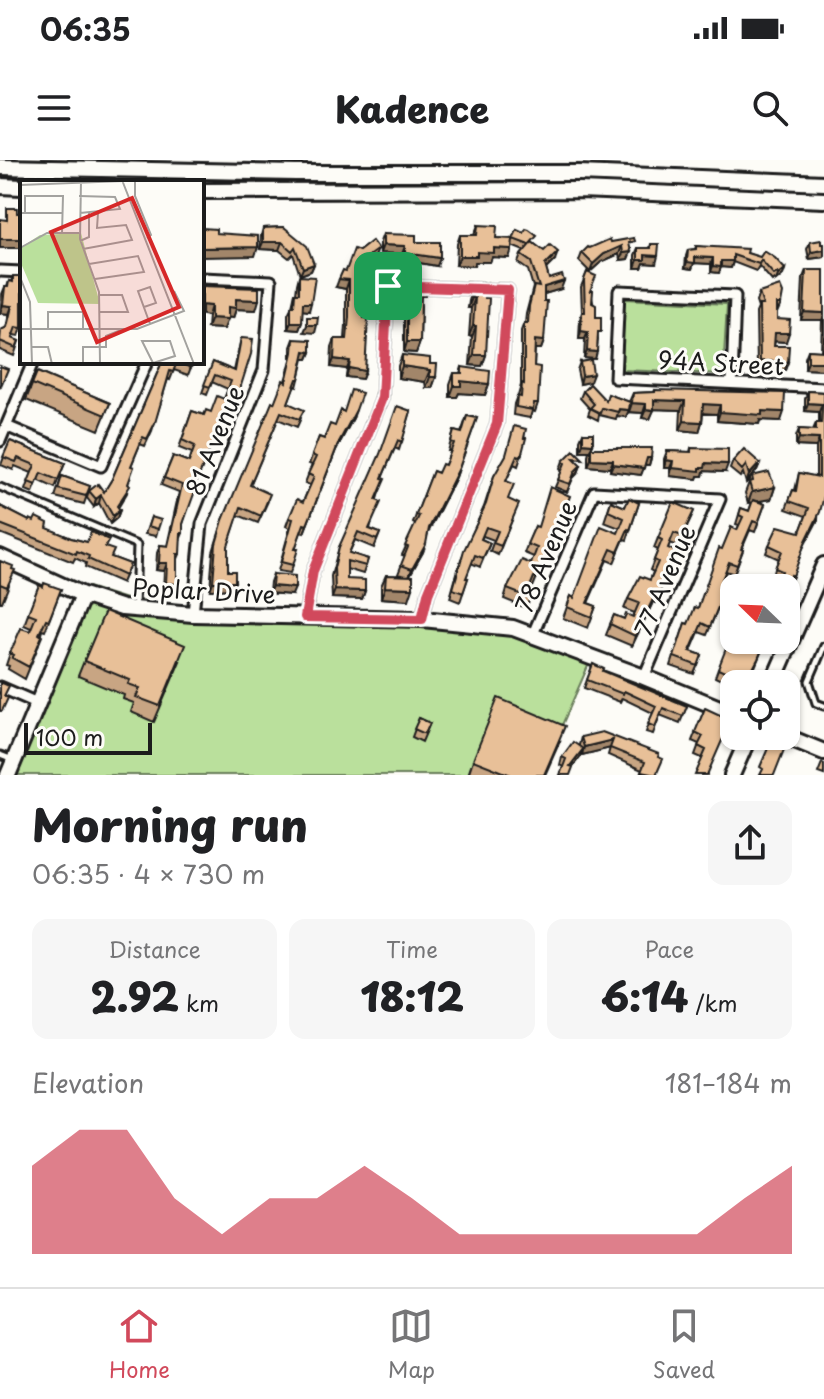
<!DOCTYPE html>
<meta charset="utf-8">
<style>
body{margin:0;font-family:"Playpen Sans",sans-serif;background:#f6f6f6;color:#202124;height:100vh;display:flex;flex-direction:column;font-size:30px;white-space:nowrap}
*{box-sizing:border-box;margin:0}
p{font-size:26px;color:#757577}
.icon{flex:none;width:44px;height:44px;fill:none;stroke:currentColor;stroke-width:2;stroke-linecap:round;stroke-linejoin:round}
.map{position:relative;height:615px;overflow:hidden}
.details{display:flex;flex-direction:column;background:#fff;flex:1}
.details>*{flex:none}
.needle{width:52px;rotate:293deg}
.controls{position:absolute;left:720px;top:414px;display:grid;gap:16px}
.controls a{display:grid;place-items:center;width:80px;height:80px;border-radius:16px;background:#fff;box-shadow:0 2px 6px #0004;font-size:40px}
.scale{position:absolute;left:24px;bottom:20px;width:128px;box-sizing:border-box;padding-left:8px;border:4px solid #1c1c1c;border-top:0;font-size:22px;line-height:28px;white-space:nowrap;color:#1c1c1c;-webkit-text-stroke:6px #fdfcf7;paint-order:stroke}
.pin{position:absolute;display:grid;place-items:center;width:68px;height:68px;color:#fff;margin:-34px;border-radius:16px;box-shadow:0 4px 12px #0006}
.round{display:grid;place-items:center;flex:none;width:84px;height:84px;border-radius:16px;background:#f6f6f6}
.headline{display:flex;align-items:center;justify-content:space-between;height:136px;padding:0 32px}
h1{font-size:44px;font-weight:800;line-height:60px}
.metrics{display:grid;grid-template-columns:repeat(3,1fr);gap:12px;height:136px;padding:8px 32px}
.metrics div{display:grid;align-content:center;border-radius:16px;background:#f6f6f6;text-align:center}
.metrics b{font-size:40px;font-weight:800}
.metrics small{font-size:22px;font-weight:400}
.metrics p{font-size:22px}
.chart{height:224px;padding:16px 32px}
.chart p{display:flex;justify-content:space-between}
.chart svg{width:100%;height:144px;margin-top:8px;fill:#d1495b;opacity:.7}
.status{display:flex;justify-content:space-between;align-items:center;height:56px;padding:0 40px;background:#fff;direction:ltr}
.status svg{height:22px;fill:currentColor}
header{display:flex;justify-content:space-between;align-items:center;height:104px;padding:0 32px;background:#fff;font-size:36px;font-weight:800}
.menu{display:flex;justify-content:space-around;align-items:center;height:112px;border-top:2px solid #e0e0e0;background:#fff;font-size:22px;color:#757577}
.menu a{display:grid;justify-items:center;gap:4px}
.menu .on{color:#d1495b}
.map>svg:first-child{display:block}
</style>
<div class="status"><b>06:35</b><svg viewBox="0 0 49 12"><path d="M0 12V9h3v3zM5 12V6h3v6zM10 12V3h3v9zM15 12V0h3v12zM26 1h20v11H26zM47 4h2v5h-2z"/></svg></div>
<header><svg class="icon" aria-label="menu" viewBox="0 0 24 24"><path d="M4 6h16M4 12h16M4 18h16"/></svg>Kadence<svg class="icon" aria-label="search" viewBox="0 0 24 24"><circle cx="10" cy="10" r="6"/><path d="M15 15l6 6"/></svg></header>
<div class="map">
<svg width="824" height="615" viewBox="0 0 824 615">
<rect width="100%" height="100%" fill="#fdfcf7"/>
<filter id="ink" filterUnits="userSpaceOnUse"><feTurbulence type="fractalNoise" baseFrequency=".0125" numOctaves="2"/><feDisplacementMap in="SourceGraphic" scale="16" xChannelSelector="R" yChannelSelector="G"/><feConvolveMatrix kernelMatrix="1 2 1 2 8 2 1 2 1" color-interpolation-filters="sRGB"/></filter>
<g filter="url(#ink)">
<path fill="#bae09c" stroke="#6b7e5c" stroke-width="2" d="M625,139L727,144L723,214L621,210Z
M88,427L126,439L305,457L512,468L592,497L540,615H5L35,538Z"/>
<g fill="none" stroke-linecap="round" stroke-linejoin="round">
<g stroke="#1c1c1c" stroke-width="11">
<path id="lane" d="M0,327L137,385L135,447
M824,486L809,521L816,543L824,546
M0,595L13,600"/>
</g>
<g stroke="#1c1c1c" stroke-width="15">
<path id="street" d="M0,111L22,112
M732,222L735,136L619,131L615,218L824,228
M6,266L101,306L147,202
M0,281L33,202
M193,454L202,364L264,210L271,121L202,118
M305,457L313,411L382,238L388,126L508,130L497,264L428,434L422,459
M533,474L594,332L720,339L644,517
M0,527L37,543"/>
</g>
<g stroke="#1c1c1c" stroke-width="20">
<path id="secondary" d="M0,7L296,13H579L824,23
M0,26L22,27
M202,31L580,30L824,40
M0,397L83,435L122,448L193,454L422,459L513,468L644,517L734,554
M772,524L824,405
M785,576L824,592
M8,615L83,435
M732,615L749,576"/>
</g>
<use href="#lane" stroke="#fdfcf7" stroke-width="5"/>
<use href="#street" stroke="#fdfcf7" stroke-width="9"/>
<use href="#secondary" stroke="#fdfcf7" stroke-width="14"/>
</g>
<path fill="#c8a583" stroke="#1c1c1c" stroke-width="2" d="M478,65L496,78L513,79L517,70L555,100L546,109L549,119L561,129L544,134V181L541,189H535L534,206L538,243L535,252L532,251L530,258L513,255L514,244L517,236H518L521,225V171L524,163H525L526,154L533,127L528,110L518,103L521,95L524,91L512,86L509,98L492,97L490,102H475L474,106L456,105L457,84L460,75H474Z
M284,67L314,104L311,111L300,115L293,94L289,98L279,90L260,89L261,76L263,68Z
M383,74L416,82L437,106L402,100V94L380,93V82Z
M611,82L632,89H630L628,99L620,100L619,94L601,102L590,112L579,101L582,93L590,88Z
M810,82L824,84V97L809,99L807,89Z
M651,84L656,104L644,103L642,108H635V95L638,88H650Z
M696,86L747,93L785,109L783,115L776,121L774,119L772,121L759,106L756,111L733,102L731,108L721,107L719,113L711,112V104L694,103L692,109L685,108L686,96L688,90L695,89Z
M375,97L363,106L358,121L364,158L365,211L362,219L346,217L347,209L331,207L332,187L335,179H345L346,165V129L336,127Z
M806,110H824V210L805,209V198L808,190L821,191L822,160H801L803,118Z
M587,112L596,157L598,180L595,199L584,198L585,179H579L580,159L582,152L581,127Z
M13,116L22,168L19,176L13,175L12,178L19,181L14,196L0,190V173L6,168L9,154L0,153L2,134L5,127H7L9,121L11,122Z
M299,116L309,151L302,150V162L299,170L288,169V154L292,146L295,133H296L297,124Z
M202,126L256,150L236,149L233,158L228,157L224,169L207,168L208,156Z
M412,129L421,146L420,182L416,193L404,192V146L407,135H410Z
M472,131H485L486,195L482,206L470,205L472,177L469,176L471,148H468L469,141Z
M759,133L781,144L777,153V159L786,182L775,181L774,186L788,202L785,210L757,209L756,153L758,148L756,142Z
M241,178L236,240L224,265L221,264L193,330L183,364V373L180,380V394L177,401V424L174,431H163L164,411L156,410L157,393L160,385L167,386L179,332L161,325L173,296L189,302L192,293L179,288L192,251L204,255L211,252L224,239L228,229L212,222L207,235L202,233L213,202L234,211Z
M294,179L311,192L308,199H304L297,227L294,226L288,243L301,258L297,267L278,259L250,325L268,341L258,363L238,355L228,386V411L233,429L210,430L213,392L223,360L285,221L291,200V187Z
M402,195L430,204L436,217L432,228H426L425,222L398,218V206Z
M162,202H193L188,215L174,210L170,220L168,219L152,271L145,286L140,284L131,306L127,333L118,348L120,350L117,358L110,364L99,343L94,347L87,338L89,331L104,332L112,319Z
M580,202L590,222L580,224L577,210Z
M462,207L489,224L485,235L459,233L457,237H450V224L454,213H460Z
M37,212L110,243L99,270L26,240Z
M655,230L781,261L760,260L759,264L717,261V254H703L702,262L699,272L680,270L681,250L654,249L650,259L642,258L643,253L629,252V249L626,257L617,256L616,259L599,255L598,260L588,255L590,249L580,238L583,231L606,241L608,234L629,242L633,233L654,232Z
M808,231L824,232L818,360L802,390L790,424L772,416L779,399L766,393L769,385L800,372L806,356L786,349L793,330H795L799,313L816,317V287L796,286V277L799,269L813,270L816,263H819V252L805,251V239Z
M411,251L399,290L395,288L382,318L370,369L380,373L377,381L374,388L355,380L349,393L368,399L363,414L347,409V419L365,431L362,439L332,438L331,416L339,387Z
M467,256L477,258L456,317L428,372L423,392L409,416V440L381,438V426L386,415L405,416L398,414L405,396L402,395L416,365L413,363L433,311L438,313L445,305L451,291H448L454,271L461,273Z
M353,258L336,290L304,373L301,372L295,389L293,405L290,413L278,411L290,368L286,366L289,358L303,342L310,325L305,323L312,305L309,304L319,277L324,279L335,266Z
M583,273L593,284L591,288L651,298L649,305H644L641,315L610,311V308L588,306V295L589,291H580V280Z
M524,278L521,297L518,306L514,304L506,321L508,339L515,352L498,395L490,391L494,380L483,376L481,379L490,383L480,407L471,403L466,418H468L460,442L450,438L461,399L484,347L494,316Z
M10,281L65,303L55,328L38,320L33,333L26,330L32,313L15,306L13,310L1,305Z
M691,288L725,312L704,311L703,316H698L697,319L670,316V308H664V299L667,291L690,292Z
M563,301L581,305L578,313L573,318L567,332L555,327L562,311L560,309Z
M733,301L760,303L757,310L752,316L775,327L771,339L758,341L765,344L755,372L750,370L742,389L743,390L734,414L726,411L719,427L725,430L707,475L699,472L691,491L702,495L694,514L671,506L685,463L688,464L698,448L722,389L737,370L739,365L736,364L741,348L749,351L752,342L748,343L745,333L751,317L746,323L743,313L740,317L730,309Z
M62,316L90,326L84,344L55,337Z
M611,341L625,347L639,343L627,380L624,379L614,403L607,400L588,443L596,446L588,468L563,458L571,436L574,438L618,373L620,368L604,362Z
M0,346L29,361L71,378L105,387L111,397L130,404L122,423L85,407L86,403L75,398L73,402L0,373Z
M694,351L678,386L670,383L668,388L672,402L662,420L664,421L656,443L653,442L632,486L606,475L614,455L624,459L633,457L635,453L624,449L628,439L650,420L653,412L650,410L658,390L654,388L658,378Z
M151,357L158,369L156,376L145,374Z
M535,366L553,386L545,406L542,405L533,427L530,426L529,429L533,431L526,448L504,439L507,429L531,404L534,397L524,393Z
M0,401L9,425L2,442H0Z
M273,414L292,435L269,433L270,422Z
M39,425L61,429L45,471L42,470L38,487L25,519L8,509L9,506L6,505L10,493L30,471L31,468L24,465Z
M766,480L755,507L746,524H734V530L731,529L732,525L715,517L718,509L744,487Z
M84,501H180L154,562L131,552L134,543L123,539L124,535L78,516Z
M593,504L603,511L687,546L680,563L660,555L653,574L646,572L653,553L622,538L620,542L584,528Z
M705,548L708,615L702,598L695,595L699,584L692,581Z
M419,558L430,563L422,582L412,577Z
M581,577L658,597L656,615H640L642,610L608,595L610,588L582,595L581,593L572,607H563L560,605L562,597L579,587V585Z
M560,581L545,615H468L473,600Z"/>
<path fill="#a2866a" stroke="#1c1c1c" stroke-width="2" d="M0,79H22V88H0Z
M263,82H282L279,90L260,89Z
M383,85L405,86L402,94L380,93Z
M622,86L619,94L601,102L590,112L593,104L604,94Z
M258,87L255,96L202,97V88Z
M494,88L512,89L509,98L492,97L490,102H475L474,106L456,105L460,96Z
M378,89L375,97L363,106L366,98Z
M824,90V97L809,99L811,92Z
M558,92L555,100L542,113L545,105Z
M631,92L628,99L620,100L623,93Z
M405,93L440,98L437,106L402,100Z
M645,95L658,96L656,104L644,103L642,108H635L638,100Z
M695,97L713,98L711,104L694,103L692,109L685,108L687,102Z
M721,101H733L731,108L721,107L719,113L711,112L713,106Z
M314,104L311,111L300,115L303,108Z
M785,109L783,115L776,121L778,115Z
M339,119L349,120L346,129L336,127Z
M564,121L561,129L541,135L544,127Z
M472,138H475L471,148H468Z
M236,139L259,140L256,150L236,149L233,158L224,157L228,147Z
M303,143H311L309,151L300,150Z
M3,145L12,146L9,154L0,153Z
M202,145L211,146L208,156L202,155Z
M804,152L824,153V156L822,160H801Z
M211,158L228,159L224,169L207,168Z
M291,162H302L299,170L288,169Z
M307,165H317L315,173L304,172Z
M473,166H476L472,177L469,176Z
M581,171L588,172L585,179H579Z
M775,173H789L786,182L772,181Z
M535,180L544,181L541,189H532Z
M407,182H420L416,193L404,192Z
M305,191L311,192L308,199H302Z
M587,191L597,192L595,199L584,198Z
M474,195H486L482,206L470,205Z
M334,199L350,201L347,209L331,207Z
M760,201L788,202L785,210L757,209Z
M808,202H824V210L805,209Z
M402,206L430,210L425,222L398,218Z
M349,208L365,211L362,219L346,217Z
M593,214L590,222L580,224L582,216Z
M430,217H436L432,228H426Z
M461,221L489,224L485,235L459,233L457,237H450L454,226Z
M654,240L685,241L681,250L650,249Z
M632,243L646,244L643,253L629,252Z
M808,243L822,244L819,252L805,251Z
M703,244L720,245L717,254L700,253Z
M619,249L629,250L626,257L617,256Z
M646,249L654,250L650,259L642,258Z
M356,250L353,258L336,290L304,373L339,282Z
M762,251L784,252L781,261L760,260L759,264L717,261L720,252Z
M684,261L702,262L699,272L680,270Z
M799,278L819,279L816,287L796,286Z
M583,283L593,284L589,291H580Z
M647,298H651L649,305H644Z
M591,299L613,300L610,308L588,306Z
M666,300L673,301L670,308H664Z
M706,303L728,304L725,312L704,311L703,316H698L697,319L670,316L672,308H700Z
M760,303L757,310L746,323L749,315Z
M613,304L644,308L641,315L610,311Z
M581,305L578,313L573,318L567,332L575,311Z
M459,308L456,317L426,377L429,368Z
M775,327L771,339L748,343L752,332Z
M101,335L99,343L94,347L96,339Z
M120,350L117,358L110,364L113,356Z
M426,384L423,392L409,417L412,409Z
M159,403H167L164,411L156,410Z
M213,422H235L233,429L210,430Z
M166,423L177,424L174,431H163Z
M272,426L295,428L292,435L269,433Z
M385,427L413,428L409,440L381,438Z
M335,430L365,431L362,439L332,438Z
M657,431L653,442L632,486L635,476Z
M613,580L611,588L582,595L584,587Z
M583,589L580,597L567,614L570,606Z"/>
<path fill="#e8c098" stroke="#1c1c1c" stroke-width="2" d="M7,48H17V53H22V79H0V59L7,60Z
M478,65L497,66L496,78L513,79L512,89L494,88V93L477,92V96H460V75H477Z
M284,67L307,86L314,104L303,108L295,87L292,91L282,82H263V68Z
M202,68L216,69V73L258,76V87L202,88Z
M526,69L529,70L537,76L529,85L513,79L517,70L524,73Z
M383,74L416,75V82H440V98L405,93V86L383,85Z
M634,78L635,81L629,83L631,92L623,93L622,86L604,94L593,104L582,93L588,87L590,88L610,79L611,82Z
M821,80V84H824V90L811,92L810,82Z
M372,81L378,89L366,98L357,121H361L360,137L366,138L364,158H368L365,211L349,208L350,201L334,199L335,179H347L349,157V120L339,119L343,110L346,111L354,89L359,91Z
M532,82L544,91L550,85L558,92L545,105L549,119L562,115L564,121L544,127V141H547L544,181L535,180L534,206L540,207L538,243H534L533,250L516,247L517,236L521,237L522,223L524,224V163H528L529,146L534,126L539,127L531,102L521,95Z
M651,84H659L658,96L645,95V100H638V88H651Z
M696,86L748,89L747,93L760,97L764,91L775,98L785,109L778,115L777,113L774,115L761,100L759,104L733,95V101H721V107L713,106V98L695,97V103L687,102L688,90L696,89Z
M806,110H824V153L804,152Z
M587,112L596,116L590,131H593L592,143L596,145V157H601V172H598L597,192L587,191L588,172L581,171L582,152H585L584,120Z
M13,116H22V168L16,167L12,178L19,181L16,188L0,181L1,170L7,167L12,146L3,145L5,127H8L9,121L13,122Z
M299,116L315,117L311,143H303L302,162H291V146H294L295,133H299Z
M202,126L259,128V140L236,139V148L228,147V159L211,158V146L202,145Z
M780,126L783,133L781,144H777V159L790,160L789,173H775L774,186H789L788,202L760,201L759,145H763L759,133Z
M412,129H425V136H421L420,182H407V135H412Z
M472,131H485V138H489L486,195H474L476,166H473L475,138H472Z
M307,157H318L317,165H307Z
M824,173V202H808V190L823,191Z
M241,178L253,179L251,194L239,232L227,258L224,256L193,330L195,331L183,364V373H181L180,394H177V424L166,423L167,403H159L160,385L168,386L182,325L164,318L173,296L189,302L195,286L182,280L192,251L204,255L206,250L211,252L217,236L224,239L231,221L215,215L210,227L204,225L213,202L235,211Z
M294,179L311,180V192L305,191L299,219H297L288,243L304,250L299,259L281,252L250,325L270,334L261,356L241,347L228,386V411H235V422H213L216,384L223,360L272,242L274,243L283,220L286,222L293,192Z
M402,195L430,198V204H437L436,217H430V210L402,206Z
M591,200L593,214L582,216L580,202Z
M162,202H193L191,208L177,202L173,212L170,211L155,263L147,279L143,277L131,306L134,307L128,324L130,326L117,346L120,350L113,356L101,335L96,339L89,331L98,324L104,332L112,319Z
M0,206L8,209L0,228Z
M462,207L490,211L489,224L461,221V226H454V213H462Z
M37,212L110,243L105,255L32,224Z
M590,224L606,241L608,234L630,242L629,250L619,249L618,252L602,248L600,253L590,248L594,244L583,231Z
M351,230L362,233L356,250L339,282L307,365L304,364L295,389H298L293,405L281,402L293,359L289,358L297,339L303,342L314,317L308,314L316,297L312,295L319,277L324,279L330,264L335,266L341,250L344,252Z
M655,230L785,233L784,252L762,251V255L720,252V245L703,244L702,262L684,261L685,241L654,240V250L646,249V244L632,243L633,233L655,232Z
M808,231L824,232V336L820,352L805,383L793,416L791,415L786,428H775L782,411L775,408L782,391L769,385L778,366L800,372L809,348L789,341L793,330L796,331L799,313L819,317V279L799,278V269L816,270V263H821L822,244L808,243Z
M397,246L411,251L402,282L398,280L382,318L385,319L376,340L381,342L369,369L380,373L377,380L358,372L349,393L368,399L366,406L347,401V419L365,420V431L335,430L334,408L339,387L380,294Z
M467,256L477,258L459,308L429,368L426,384L412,409L401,405L408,387L405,386L419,356L416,355L433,311L438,313L442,304L445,305L454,283L451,282L454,271L462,273Z
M514,266L526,269L524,278H526L521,297L517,296L506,321L514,324L508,339L519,344L501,386L493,383L498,371L486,367L481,379L490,383L483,398L475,395L466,418H468L463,433L453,429L464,390L486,344L494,316L506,295Z
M583,273H593V284L583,283Z
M10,281L65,303L58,320L41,313L36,325L28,322L35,305L18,298L16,302L3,297Z
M591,288H652L651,298H647L644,308L613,304V300L591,299Z
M691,288L728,289V304L706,303L705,308H700V311L672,308L673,301L666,300L667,291L691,292Z
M744,289L760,303L749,315L746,305L742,310L733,301Z
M574,290L583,299L574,298L581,305L575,311L570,324L558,320L565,303L563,301Z
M769,312L775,327L752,332L749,322L753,321L752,316Z
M62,316L90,326L86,336L58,329Z
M550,327L570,336L548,397L545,396L537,418L534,417L529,429L533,431L530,438L507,429L522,400L531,404L537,388L527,384L535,366L538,367Z
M629,338L639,343L630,370L628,369L618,392L611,389L587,443L596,446L592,457L567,447L571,436L574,438L601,366L618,373L624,358L608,351L611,341L625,347Z
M753,340L765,344L758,363L753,361L741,389L743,390L737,405L729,402L719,427L725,430L710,467L702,463L690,491L702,495L698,506L674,497L685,463L688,464L695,447L698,448L719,388L722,389L731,367L737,370L743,357L739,355L741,348L749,351Z
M673,342L694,351L682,376L674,373L668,388L675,391L661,420L664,421L660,432L657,431L635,476L610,464L614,455L624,459L626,454L633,457L639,443L628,439L640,416L650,420L658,402L654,400L662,380L658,378Z
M0,346L29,361L30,359L34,361L36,357L48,363L47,368L71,378L87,382L91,372L109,380L105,387L114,390L111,397L130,404L125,416L88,399L89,396L77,391L76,394L0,364Z
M151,357L161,360L158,369L148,366Z
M0,401L13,406L12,409L15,410L7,427L0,424Z
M273,414L295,416V428L272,426Z
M386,415L413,416V428L385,427Z
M44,423L61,429L49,460L46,459L39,474L42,476L29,507L12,498L14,495L10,493L21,468L30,471L36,456L28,453L39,425L43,427Z
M105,451L185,485L160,546L136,537L140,528L128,524L130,520L84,501Z
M753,480H766L758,499L745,524H740L734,521L736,517L718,509L729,481L744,487L745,482L751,484Z
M593,504L604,509L603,511L687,546L683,556L663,548L655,567L648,564L656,546L624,531L623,534L587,520Z
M0,522L9,526L4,536L8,538L2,551H0Z
M498,538L565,566L544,615H511L473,600Z
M705,548L731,560L707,615H695L706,590L698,586L703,576L695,572Z
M419,558L430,563L425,574L414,569Z
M602,572L659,594L658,597L663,599L656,615L641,612L645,602L610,588L613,580L584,587L581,577Z
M771,581L785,587L774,615H760L763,609L760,607Z
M573,582L583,589L570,606L573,607L570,615H560L566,599L562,597Z
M822,603L824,604V615L818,613Z"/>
</g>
<g fill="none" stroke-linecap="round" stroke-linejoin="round" filter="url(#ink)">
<g stroke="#fff" stroke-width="16">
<path id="route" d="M388,126L508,130L497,264L428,434L422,459L305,457L313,411L382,238Z"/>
</g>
<use href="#route" stroke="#d1495b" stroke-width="10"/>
</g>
<g text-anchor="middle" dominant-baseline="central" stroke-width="6" stroke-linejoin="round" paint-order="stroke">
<g font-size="24" fill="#1c1c1c" stroke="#fdfcf7">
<text transform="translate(721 202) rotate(3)">94A Street</text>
<text transform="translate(214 280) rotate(-68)">81 Avenue</text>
<text transform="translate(545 396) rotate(-67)">78 Avenue</text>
<text transform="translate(664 420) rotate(-67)">77 Avenue</text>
<text transform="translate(204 430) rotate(3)">Poplar Drive</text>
</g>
</g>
<g transform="translate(20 20)">
<rect width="184" height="184" fill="#fdfcf7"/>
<path d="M61,53L80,124L18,123L0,81V68L20,55Z" fill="#bae09c"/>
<path fill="none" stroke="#a3a29f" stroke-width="2" d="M102,0L174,184M115,0V16L131,55L127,58M61,1L60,59L79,112L80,184M0,5L104,1M59,16L95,17L100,29L60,33M0,33H42M5,34V16H43L42,53M60,61L69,57V33M0,68L27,53H59M63,69L112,60L106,45L77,48L78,33M69,84L118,76L124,92L75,99M0,97L10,122L12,184M80,115H102L108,132H80M124,127L136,123L130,107L118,111L130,144M0,149H117L164,131L154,111M28,149V132H63V149M11,167H28L32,184M63,184V167H86V156L101,150M130,184L155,176L150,161H122L133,183"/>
<path fill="#d62828" fill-opacity="0.15" stroke="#d62828" stroke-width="4" d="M112,18L159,127L77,162L31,52Z"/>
<rect width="184" height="184" fill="none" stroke="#1c1c1c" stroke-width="4"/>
</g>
</svg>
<div class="controls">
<a><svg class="needle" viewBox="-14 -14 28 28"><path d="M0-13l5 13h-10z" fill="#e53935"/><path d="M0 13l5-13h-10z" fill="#757577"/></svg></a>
<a><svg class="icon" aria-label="locate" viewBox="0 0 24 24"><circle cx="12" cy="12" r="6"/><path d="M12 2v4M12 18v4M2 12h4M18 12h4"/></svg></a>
</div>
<div class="scale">100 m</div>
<div class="pin" style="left:388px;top:126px;background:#1e9e55"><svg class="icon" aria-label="arrive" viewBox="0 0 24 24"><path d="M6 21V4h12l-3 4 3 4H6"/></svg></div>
</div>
<section class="details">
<div class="headline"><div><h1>Morning run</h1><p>06:35 · 4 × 730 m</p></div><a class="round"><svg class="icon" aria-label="share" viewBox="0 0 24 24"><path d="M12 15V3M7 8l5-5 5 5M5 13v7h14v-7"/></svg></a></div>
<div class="metrics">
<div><p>Distance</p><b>2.92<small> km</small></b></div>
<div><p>Time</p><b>18:12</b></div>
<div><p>Pace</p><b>6:14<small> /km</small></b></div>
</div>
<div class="chart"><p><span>Elevation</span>181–184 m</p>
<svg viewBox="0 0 160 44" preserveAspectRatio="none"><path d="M0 44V17L10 6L20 6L30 27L40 38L50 27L60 27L70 17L80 27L90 38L100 38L110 38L120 38L130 38L140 38L150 27L160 17V44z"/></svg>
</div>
</section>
<nav class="menu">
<a class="on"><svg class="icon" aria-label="home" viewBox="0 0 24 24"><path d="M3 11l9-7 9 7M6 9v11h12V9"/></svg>Home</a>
<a><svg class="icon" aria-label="map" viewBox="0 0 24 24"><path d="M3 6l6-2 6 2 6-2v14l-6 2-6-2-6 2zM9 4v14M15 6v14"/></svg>Map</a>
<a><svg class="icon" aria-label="saved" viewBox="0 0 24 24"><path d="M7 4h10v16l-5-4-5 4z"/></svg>Saved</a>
</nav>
